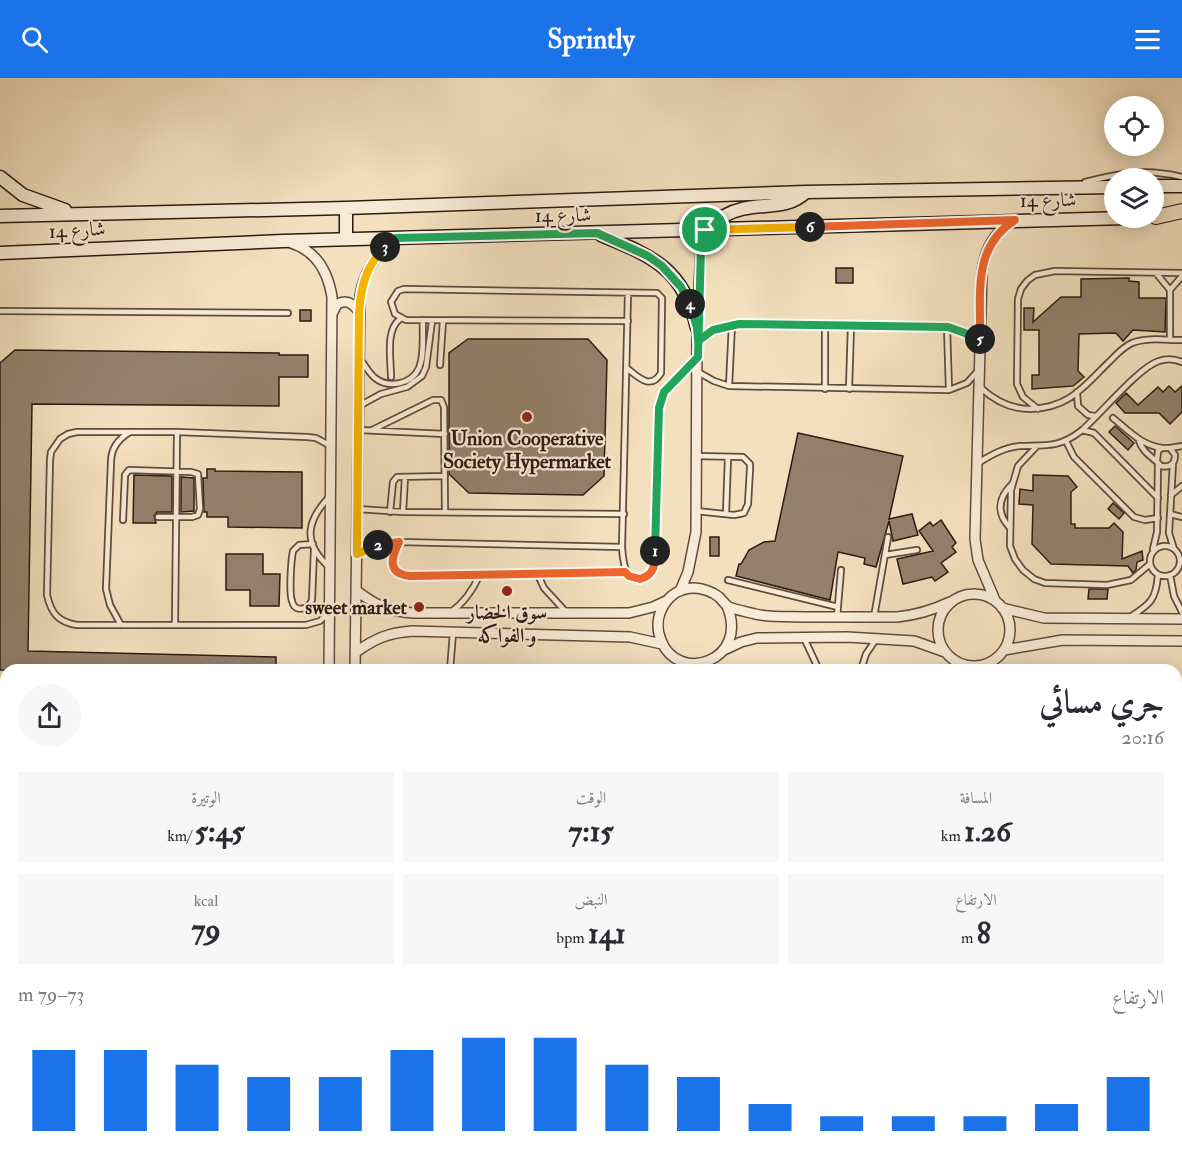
<!DOCTYPE html>
<html lang="ar">
<meta charset="utf-8">
<style>
body{margin:0;font-family:"IM FELL Double Pica",Amiri,serif;background:#f7f7f7;color:#2b2b33;direction:rtl;height:100vh;display:flex;flex-direction:column;font-size:22px;white-space:nowrap}
*{box-sizing:border-box;margin:0}
p{font-size:20px;color:#7c7c81}
.icon{flex:none;width:33px;height:33px;fill:none;stroke:currentColor;stroke-width:2;stroke-linecap:round;stroke-linejoin:round}
.map{position:relative;flex:1;overflow:hidden;direction:ltr}
.drawer{position:absolute;left:0px;top:586px;width:1182px;height:488px;display:flex;flex-direction:column;background:#fff;border-radius:18px 18px 0 0;box-shadow:0 3px 15px #0003;direction:rtl}
.drawer>*{flex:none}
.tools{position:absolute;left:1104px;top:18px;display:grid;gap:12px}
.tools a{display:grid;place-items:center;width:60px;height:60px;border-radius:50%;background:#fff;box-shadow:0 3px 15px #0003;font-size:30px}
.pin{position:absolute;display:grid;place-items:center;width:51px;height:51px;color:#fff;margin:-26px;border:3px solid #fff;border-radius:50%;box-shadow:0 2px 6px #0007}
.km{position:absolute;width:30px;height:30px;margin:-15px;border-radius:50%;background:#222;color:#fff;font-size:16px;line-height:30px;text-align:center}
.round{display:grid;place-items:center;flex:none;width:63px;height:63px;border-radius:32px;background:#f7f7f7}
.overview{display:flex;align-items:center;justify-content:space-between;height:102px;padding:0 18px}
h1{font-size:33px;font-weight:800;line-height:45px}
.metrics{display:grid;grid-template-columns:repeat(3,1fr);gap:9px;height:102px;padding:6px 18px}
.metrics div{display:grid;align-content:center;border-radius:0px;background:#f7f7f7;text-align:center}
.metrics b{font-size:30px;font-weight:800}
.metrics small{font-size:16px;font-weight:400}
.metrics p{font-size:16px}
.chart{height:168px;padding:12px 18px}
.chart p{display:flex;justify-content:space-between}
.chart svg{width:100%;height:108px;margin-top:6px;stroke:#1a73e8;stroke-width:6}
header{display:flex;justify-content:space-between;align-items:center;height:78px;padding:0 18px;background:#1a73e8;color:#fff;font-size:27px;font-weight:800}
.map>svg:first-child{display:block}
</style>
<header><svg class="icon" aria-label="menu" viewBox="0 0 24 24"><path d="M4 6h16M4 12h16M4 18h16"/></svg>Sprintly<svg class="icon" aria-label="search" viewBox="0 0 24 24"><circle cx="10" cy="10" r="6"/><path d="M15 15l6 6"/></svg></header>
<div class="map">
<svg width="1182" height="1073" viewBox="0 0 1182 1073">
<rect width="100%" height="100%" fill="#f3e0be"/>
<filter id="stains"><feTurbulence type="fractalNoise" baseFrequency=".00333" numOctaves="4"/><feColorMatrix values="0 0 0 0 .2 0 0 0 0 .09 0 0 0 0 .02 0 0 0 .5 -.17"/></filter>
<radialGradient id="worn" r=".72"><stop offset=".6" stop-color="#630" stop-opacity="0"/><stop offset="1" stop-color="#630" stop-opacity=".3"/></radialGradient>
<path fill="#94816c" stroke="#2e1a13" stroke-width="1.5" d="M836,190H853V205H836Z
M1129,200V203L1139,204V220H1166L1165,254L1133,252L1123,263L1116,255L1079,256L1078,293L1084,299L1073,308L1032,311V297H1039V252H1024V230H1034L1033,244L1061,219H1081V201Z
M300,232H311V243H300Z
M468,261H588L607,282L604,398L583,417L469,415L449,396V275Z
M15,272L279,275V277H308V299H279V328L32,326L28,573L276,579V592H0V285Z
M1169,308L1175,314L1182,308V334L1170,346L1159,335H1125L1116,325L1126,315L1138,327L1158,309L1163,314Z
M1115,348L1134,365L1128,372L1109,354Z
M798,355L903,378L889,441L912,436L918,457L893,463L889,443L876,489L864,486L865,480L838,474L830,522L736,498L739,486H741L749,472L764,464L775,463Z
M207,391H215V393L302,394V450L228,449V439H207V434H204L203,400H207Z
M134,397L172,398V434H157L154,438L156,445H133Z
M1033,397L1068,398L1077,409L1071,414V446H1075V450H1109L1114,445L1123,454L1122,481L1142,473L1143,482L1137,484L1136,492L1133,495L1128,488L1051,486L1032,466L1033,427L1019,426L1020,411L1033,413Z
M181,399L194,400V433L181,434Z
M1113,425L1124,435L1119,441L1108,431Z
M941,442L956,465L952,469L956,474L941,485L948,494L935,503L932,499L903,506L897,481L933,473L919,453L930,444L933,448Z
M710,459H719V478H710Z
M226,476H263V496H280L279,528H250V512H226Z
M1089,511H1108L1107,521H1088Z"/>
<g fill="none" stroke-linecap="round" stroke-linejoin="round">
<g stroke="#5f4c3e" stroke-width="8">
<path id="service" d="M1085,104C1121,95 1145,90 1182,99
M1156,195L1170,212V262
M1170,212L1182,198
M628,215L622,469C623,487 627,513 650,496L655,486L661,322L664,314L695,282
M0,233L288,235
M947,249L949,312
M698,263L713,252L739,246L947,249L965,255L980,266
M360,281C365,287 369,295 375,300C389,311 412,306 419,290C425,276 422,257 423,242
M440,287L443,243
M628,291C639,300 651,312 661,295L662,220L657,215L404,211L398,213L391,224L395,236L406,242L628,243
M698,294L714,303L729,308L949,312L967,305L976,295
M391,299C391,282 385,252 400,241
M729,308L732,246
M981,310C995,323 1010,331 1030,331C1070,330 1084,308 1110,283C1117,276 1123,269 1132,265C1146,259 1167,262 1182,262
M825,311V247
M849,311L851,248
M1077,314L1078,328L1088,337L1095,338
M359,328L381,316L407,309L422,298L426,289L432,243
M1038,331L1023,319L1017,306L1018,221L1021,211L1027,203L1035,197L1055,193L1182,195
M1113,340C1129,353 1141,367 1162,370
M359,352L445,356
M372,352L433,322H441L444,329L445,434
M1082,352L1094,355L1158,420
M1066,363L1074,379L1134,439L1145,442L1158,440
M1139,363C1143,375 1153,379 1161,388C1170,390 1175,386 1175,377L1170,370H1162L1158,373L1157,382
M1036,369L1018,388L1011,412L1010,468L1015,481L1023,492L1034,501L1045,505L1107,507L1131,502L1150,486
M1170,370L1182,368
M978,385C991,377 1005,369 1020,368C1046,367 1059,370 1081,353C1100,337 1139,289 1159,283C1167,280 1175,281 1182,284
M1173,385L1169,455L1174,471
M1171,417L1182,408
M358,431L403,434L624,436
M696,433L734,437L744,435L748,426L750,391V386L743,379L696,378
M390,434L393,404L397,399L445,398
M403,434L405,399
M726,436L728,379
M1170,436L1182,439
M123,442L125,397L129,392L191,394L198,396L200,431L198,437L192,439H158
M1010,450C996,435 998,420 1012,406
M399,464C392,478 388,488 403,497L625,494
M313,466L299,467L293,473C291,483 289,515 292,523C294,532 301,532 308,529L312,522L314,472
M1150 483a15 15 0 1 1 30 0a15 15 0 1 1-30 0Z
M1153,471L1157,454L1158,385
M357,476L380,466L399,464L622,469
M885,477L917,472
M328,488C302,464 307,442 330,418
M537,495L544,510L565,533
M1170,497L1174,518L1182,534
M728,502L838,529
M451,534C465,524 473,512 480,496
M327,536L320,543L306,547H77C58,544 51,535 47,517L50,382L51,374L60,361L68,356L77,354H177L307,359L316,360L329,367
M837,539L841,492
M874,539L888,459
M1130,539C1151,526 1156,521 1158,497
M121,547L110,527L106,511L111,384C111,370 118,361 130,354
M175,547L177,354
M804,560L819,592
M450,592L453,555
M861,592L866,576L877,560
M0,670H6
M1176,709V754
M0,810H6
M39,1068V1073
M1034,1068L1036,1073
M1167,1068L1173,1073
M969,1072L978,1068
M100,1073V1068
M169,1073V1068
M486,1073L488,1068
M620,1073L621,1068
M649,1073V1068
M771,1073V1068
M1010,1073V1068"/>
</g>
<g stroke="#5f4c3e" stroke-width="12">
<path id="minor" d="M291,165C317,173 328,194 332,219L329,592
M333,234L337,226C347,221 353,225 359,234
M357,513C377,528 388,533 413,535H629L653,529L666,523
M680,513L688,494L696,454L697,250L701,169L705,152
M938 552a36 36 0 1 1 72 0a36 36 0 1 1-72 0Z
M995,522L978,482L975,461L982,193C985,172 993,155 1012,144
M727,528C750,583 678,607 661,562C651,539 667,510 694,510C702,510 713,514 719,519C723,523 725,527 729,529C737,532 747,534 755,536C773,540 792,538 810,539C839,539 868,539 897,539C917,537 933,532 950,524
M1002,530L1044,540L1182,541
M724,572L741,564L757,560L847,559L914,563L945,574
M1004,572L1063,562L1182,563
M356,574C376,560 388,555 412,553L630,559L662,566
M355,592L360,218C364,193 376,175 396,160
M1176,914H1182
M1176,936H1182
M969,1068V1073
M325,1073V1068
M351,1073V1068
M686,1073V1068
M952,1073V1068"/>
</g>
<g stroke="#2e1a13" stroke-width="15">
<path id="secondary" d="M0,99L23,117L65,132
M1154,108H1182
M0,138L346,130L806,114L1114,109
M705,152C716,142 728,134 742,131C765,125 787,132 806,114
M601,157C652,178 684,191 697,250
M346,161V130
M0,175L283,163L1126,140"/>
</g>
<g stroke="#2e1a13" stroke-width="16">
<path id="primary" d="M1156,139L1182,133"/>
</g>
<use href="#service" stroke="#f7ebd5" stroke-width="4.5"/>
<use href="#minor" stroke="#f7ebd5" stroke-width="9"/>
<use href="#secondary" stroke="#f7ebd5" stroke-width="12"/>
<use href="#primary" stroke="#f3e0be" stroke-width="14"/>
</g>
<g fill="none" stroke-linecap="round" stroke-linejoin="round">
<g stroke="#fff" stroke-width="12">
<path id="split-1" d="M655,473L659,330L664,314L698,279L701,169L705,152"/>
</g>
<g stroke="#fff" stroke-width="12">
<path id="split-2" d="M378,467L399,464C391,480 387,496 410,498L625,494L629,498L640,501C655,497 655,486 655,473"/>
</g>
<g stroke="#fff" stroke-width="12">
<path id="split-3" d="M378,467L357,476L359,234C361,208 366,188 385,169"/>
</g>
<g stroke="#fff" stroke-width="12">
<path id="split-4" d="M385,169L396,160L597,155L648,178L662,188L681,209L690,226"/>
</g>
<g stroke="#fff" stroke-width="12">
<path id="split-5" d="M690,226L697,250L698,263L713,252L739,246L948,249L965,255L980,266V261"/>
</g>
<g stroke="#fff" stroke-width="12">
<path id="split-6" d="M810,149L1015,142C972,169 981,216 980,261"/>
</g>
<g stroke="#fff" stroke-width="12">
<path id="split-7" d="M705,152L810,149"/>
</g>
<use href="#split-1" stroke="#22a559" stroke-width="8"/>
<use href="#split-2" stroke="#f0652b" stroke-width="8"/>
<use href="#split-3" stroke="#f5b400" stroke-width="8"/>
<use href="#split-4" stroke="#22a559" stroke-width="8"/>
<use href="#split-5" stroke="#22a559" stroke-width="8"/>
<use href="#split-6" stroke="#f0652b" stroke-width="8"/>
<use href="#split-7" stroke="#f5b400" stroke-width="8"/>
</g>
<g fill="#8f2418" stroke="#f7ebd5" stroke-width="2">
<circle cx="527" cy="339" r="6"/>
<circle cx="507" cy="513" r="6"/>
<circle cx="419" cy="529" r="6"/>
</g>
<g text-anchor="middle" dominant-baseline="central" stroke-width="4.5" stroke-linejoin="round" paint-order="stroke">
<g font-size="20" fill="#2e1a13" stroke="#f7ebd5">
<text transform="translate(1048 122) rotate(-1)">شارع 14</text>
<text transform="translate(563 137) rotate(-1)">شارع 14</text>
<text transform="translate(77 152) rotate(-3)">شارع 14</text>
</g>
<g font-size="20" font-weight="bold" fill="#2e1a13" stroke="#f7ebd5">
<text x="527" y="360">Union Cooperative<tspan x="527" dy="23">Society Hypermarket</tspan></text>
<text x="407" y="529" text-anchor="end">sweet market</text>
<text x="507" y="534">سوق الخضار<tspan x="507" dy="23">و الفواكه</tspan></text>
</g>
</g>
<rect width="100%" height="100%" filter="url(#stains)"/>
<rect width="100%" height="100%" fill="url(#worn)"/>
</svg>
<div class="tools">
<a><svg class="icon" aria-label="locate" viewBox="0 0 24 24"><circle cx="12" cy="12" r="6"/><path d="M12 2v4M12 18v4M2 12h4M18 12h4"/></svg></a>
<a><svg class="icon" aria-label="layers" viewBox="0 0 24 24"><path d="M12 4l9 5-9 5-9-5zM3 14l9 5 9-5"/></svg></a>
</div>
<div class="pin" style="left:705px;top:152px;background:#1e9e55"><svg class="icon" aria-label="arrive" viewBox="0 0 24 24"><path d="M6 21V4h12l-3 4 3 4H6"/></svg></div>
<b class="km" style="left:655px;top:473px">1</b>
<b class="km" style="left:378px;top:467px">2</b>
<b class="km" style="left:385px;top:169px">3</b>
<b class="km" style="left:690px;top:226px">4</b>
<b class="km" style="left:980px;top:261px">5</b>
<b class="km" style="left:810px;top:149px">6</b>
<section class="drawer">
<div class="overview"><div><h1>جري مسائي</h1><p>20:16</p></div><a class="round"><svg class="icon" aria-label="share" viewBox="0 0 24 24"><path d="M12 15V3M7 8l5-5 5 5M5 13v7h14v-7"/></svg></a></div>
<div class="metrics">
<div><p>المسافة</p><b>1.26<small> km</small></b></div>
<div><p>الوقت</p><b>7:15</b></div>
<div><p>الوتيرة</p><b>5:45<small> /km</small></b></div>
</div>
<div class="metrics">
<div><p>الارتفاع</p><b>8<small> m</small></b></div>
<div><p>النبض</p><b>141<small> bpm</small></b></div>
<div><p>kcal</p><b>79</b></div>
</div>
<div class="chart"><p><span>الارتفاع</span>73–79 m</p>
<svg viewBox="0 0 160 44" preserveAspectRatio="none"><path d="M5 44V11M15 44V11M25 44V17M35 44V22M45 44V22M55 44V11M65 44V6M75 44V6M85 44V17M95 44V22M105 44V33M115 44V38M125 44V38M135 44V38M145 44V33M155 44V22"/></svg>
</div>
</section>
</div>
